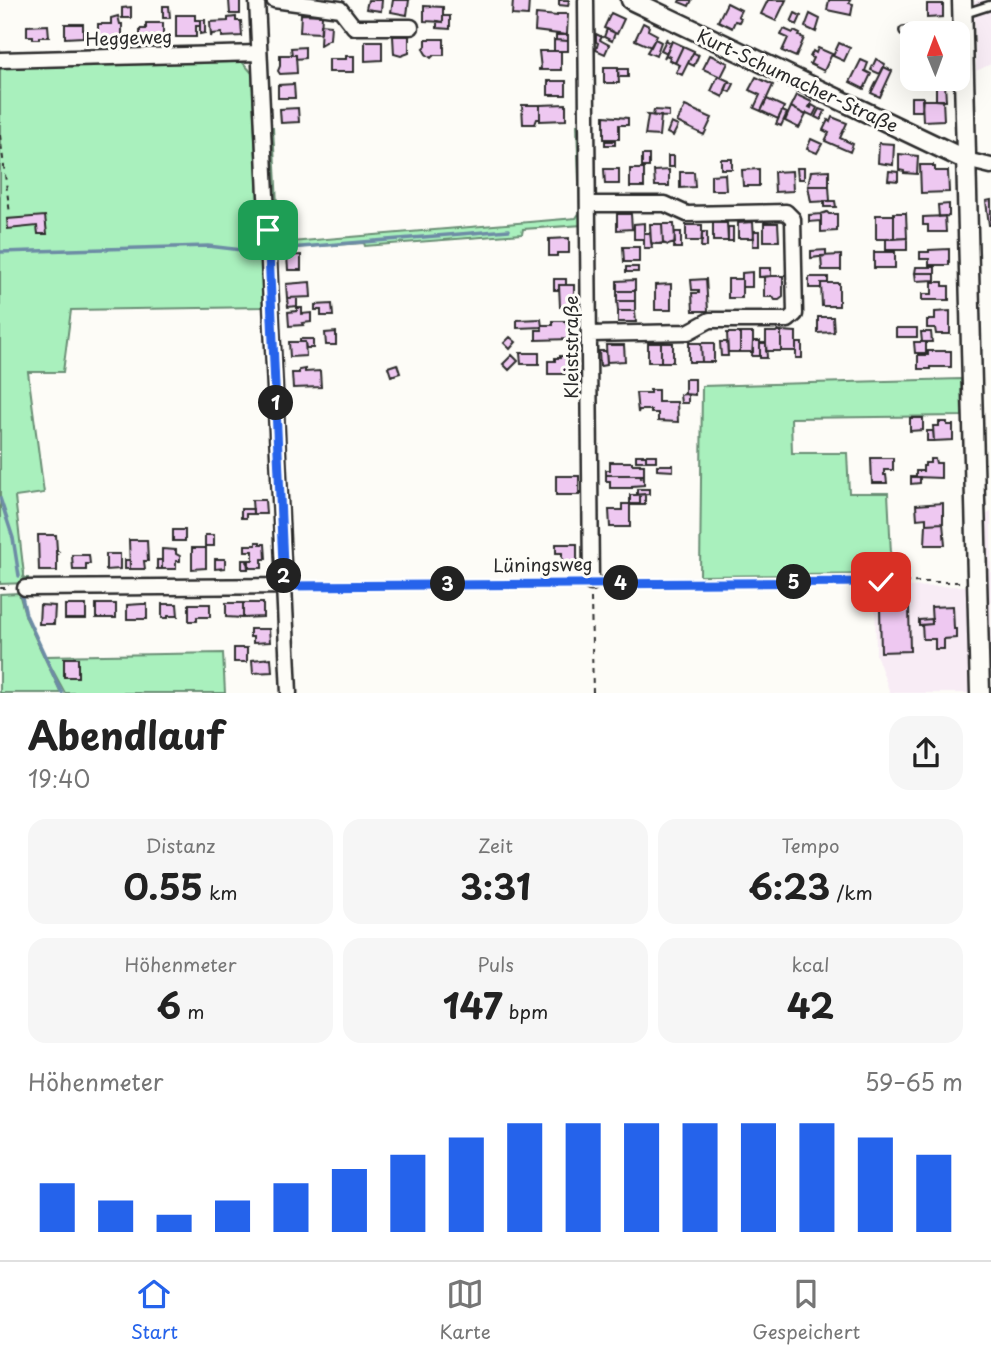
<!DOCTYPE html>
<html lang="de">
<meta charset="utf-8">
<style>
body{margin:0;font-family:"Playpen Sans",sans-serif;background:#f6f6f6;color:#222;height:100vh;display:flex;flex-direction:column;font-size:26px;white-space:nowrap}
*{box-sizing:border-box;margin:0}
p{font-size:23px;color:#767676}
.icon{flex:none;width:38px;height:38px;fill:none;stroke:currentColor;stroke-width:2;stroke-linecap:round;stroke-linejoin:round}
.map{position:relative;height:693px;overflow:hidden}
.panel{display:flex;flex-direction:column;background:#fff;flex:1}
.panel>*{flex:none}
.needle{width:46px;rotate:359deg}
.tools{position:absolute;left:900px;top:21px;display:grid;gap:14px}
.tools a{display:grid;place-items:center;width:70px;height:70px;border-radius:14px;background:#fff;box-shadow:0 7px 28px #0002;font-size:35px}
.pin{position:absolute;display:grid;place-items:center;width:60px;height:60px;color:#fff;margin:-30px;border-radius:14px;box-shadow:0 4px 10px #0006}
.km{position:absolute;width:35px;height:35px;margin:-18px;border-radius:50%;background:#222;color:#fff;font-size:19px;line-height:35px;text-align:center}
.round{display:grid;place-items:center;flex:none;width:74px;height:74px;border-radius:21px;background:#f6f6f6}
.head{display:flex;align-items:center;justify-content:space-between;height:119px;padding:0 28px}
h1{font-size:38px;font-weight:700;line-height:52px}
.metrics{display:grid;grid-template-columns:repeat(3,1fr);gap:10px;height:119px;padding:7px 28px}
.metrics div{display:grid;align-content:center;border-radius:18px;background:#f6f6f6;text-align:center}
.metrics b{font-size:35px;font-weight:700}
.metrics small{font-size:19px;font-weight:400}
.metrics p{font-size:19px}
.chart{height:196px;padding:14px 28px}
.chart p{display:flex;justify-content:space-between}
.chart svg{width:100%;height:126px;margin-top:7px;stroke:#2563eb;stroke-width:6}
.menu{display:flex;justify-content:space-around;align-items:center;height:98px;border-top:2px solid #e0e0e0;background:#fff;font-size:19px;color:#767676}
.menu a{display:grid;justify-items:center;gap:4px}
.menu .on{color:#2563eb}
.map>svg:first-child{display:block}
</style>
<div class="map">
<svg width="991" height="693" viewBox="0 0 991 693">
<rect width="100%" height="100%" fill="#fdfcf7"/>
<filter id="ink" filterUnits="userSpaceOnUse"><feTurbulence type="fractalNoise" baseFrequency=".0143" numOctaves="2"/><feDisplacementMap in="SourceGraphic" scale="14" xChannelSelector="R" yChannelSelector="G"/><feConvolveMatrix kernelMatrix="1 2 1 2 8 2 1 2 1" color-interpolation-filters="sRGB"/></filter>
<g filter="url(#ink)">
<path fill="#f8ecf5" d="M977,0H991V64L976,71L974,2Z
M991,512V693H890L876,654L875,587L981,586L979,518Z"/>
<path fill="#a9f0bd" stroke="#6a8e74" stroke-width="2" d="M238,57L252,73L260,241H256L259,245L257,252L261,255L263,307L71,310L63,372H28L44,493L15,497L24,575L23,578H28V583L0,584V62Z
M577,125H581L583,225L523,229L522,234L365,246L364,243L276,249L270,128H273L279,243L576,218L580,212Z
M961,379L962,416L791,418L792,453H847L849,493H888L892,574L700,576L702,386Z
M19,593L26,618L61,693H0V594Z
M223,653L225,693H65L45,656Z"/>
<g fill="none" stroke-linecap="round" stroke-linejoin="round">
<path stroke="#6d8ca5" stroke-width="3.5" d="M277,249L509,230
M0,252L208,246L259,252
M0,498L13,538L19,576
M21,593L26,615L62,693"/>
</g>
<path fill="#eec8f1" stroke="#2b2b2b" stroke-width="2" d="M229,0H240V14H230Z
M368,0H382L381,11L366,9Z
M393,0H409L407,15L391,12Z
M513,0H529L528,16L512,15Z
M559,0H569L568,6L559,5Z
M680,0H692L689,6L679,2Z
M768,0H786L776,21L761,14Z
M829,0H850L849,3L853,4L851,15L827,10Z
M727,3L741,10L738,16L741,18L739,22L735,21L732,28L718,21Z
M927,4H943V17L927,18Z
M163,6H169L170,18H163Z
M424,6L443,7V22L424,21Z
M131,7V18H122V8Z
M611,13L624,19L617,34L604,28Z
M795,13L801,16L797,25L791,22Z
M301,14L322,15L321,33L300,32Z
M536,14L557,16V14H568L567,35L535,31Z
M810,14L820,19L816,32L805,27Z
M176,15H195V20H200V26H196V37H176Z
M118,16L120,24H122V38H104V36H98V24H111V18Z
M443,16H450V29L437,28V21L443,22Z
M236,17V21H241L242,36L222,37V33L212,34L211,37L210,22L228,21V18Z
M200,20H205V33L200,34Z
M146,23H163V37L156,38V36L140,38V29H146Z
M643,23L649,26L648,30L657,35L651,47L635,40Z
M65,24H83V37L65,38Z
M321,24L331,25L330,39L320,45Z
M48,25L49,37H39V39H33V36H27V26Z
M607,29L615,33L612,41L604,37Z
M784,29L793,33L794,31L800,34L799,36L804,38L796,57L782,51L788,38L781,35Z
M596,34L602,37L600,40L609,45L605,54L596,50L598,43L596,42Z
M556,35H568V41L556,40Z
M393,36H409V53L401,56L394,54Z
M667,38L666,40L671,43L672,41L667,53L661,50Z
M426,39H444V55H434L431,58L426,54L423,49L426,46Z
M655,39L661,42L656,56L647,52Z
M554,40L568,41V51H554Z
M365,41H382V60L365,61Z
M672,41L683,46L675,63L669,60L670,57L666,55L664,58Z
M839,43L850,48L844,61L833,56Z
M683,46L694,51L682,75L676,72L680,65L675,63Z
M305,47V58L296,59V55H292L291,48Z
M818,48L832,54L824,71L810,64L813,58L810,57L813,51L816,53Z
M539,51H561V70H539V69H541Z
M694,51V53L698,55L699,54L694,66L688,63Z
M280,55H296L297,73L280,74L278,71L280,66Z
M710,55L728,63L721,77L703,69Z
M346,56H354V72H329V59H346Z
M876,59L885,64L880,74L871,70Z
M861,60L868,63L865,71L871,74L864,89L850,82Z
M604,67H618L619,83H604Z
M884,67L892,71L880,97L871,93Z
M618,69H628V77H618Z
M718,76L729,81L723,97L711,91Z
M756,77L773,85L761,111L754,108L760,95L749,90Z
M548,81H566V95H548Z
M729,81L734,84L730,92L725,90Z
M294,84L295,98H278V85Z
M936,84H945L946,101L936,100Z
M797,95L812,102L809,107L811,108L812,105L817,108L813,116L807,113L806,115L791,107Z
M911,97H923L922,111H911Z
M767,99L784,107L778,119L761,111Z
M922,100H943L944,120L923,121Z
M566,104V120L540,121V105Z
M522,105H540V119H537L535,124H523Z
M685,106L712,118L704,135L677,122Z
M791,107L806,115L799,128L785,121Z
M298,108L299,122L281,123L280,109Z
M819,109L825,111L821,120L815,117Z
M654,110L669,111V117L653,116Z
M782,111L787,113L781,126L776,124Z
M647,115L661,116L659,136L645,135L648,116Z
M604,116L628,118V125H619V139H604Z
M832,117L847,123L840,138L853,144L850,152L825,141L829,133L823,130L828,120L830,122Z
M671,123L678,126L673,136L667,133Z
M811,139L822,144L817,153L807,149Z
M605,141H615V145H605Z
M879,143L894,144L893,165L878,163Z
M899,154L918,156L917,174L904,173V171L899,170Z
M642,155H649V167H642Z
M668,156H674V167H668Z
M721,159H732V169H721Z
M920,165H933V167H935V171H948L949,192L921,193Z
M797,168H804V179H798Z
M604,169H619V184H605Z
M630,169H644V187H630Z
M759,169V186H743L742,170Z
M669,170V186H655L654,171Z
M829,170V186H808L811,171Z
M792,171L793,191L775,192L774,172Z
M889,171L898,172V181L888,180Z
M680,172H694L695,187L680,188Z
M725,174L726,190H711V175Z
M808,186H829L830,201L811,202Z
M991,200V225H989L986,201Z
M824,201H835L836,207H824Z
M949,204V216L939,217L938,205Z
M827,212L829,214H837V231L821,232V214Z
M894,213H906L907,238L894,239Z
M617,214H631L632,229L617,230Z
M821,214V221L809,222V215Z
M876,215H894V239H876Z
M45,216L47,234H38L37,226L8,229L7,219Z
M945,216L946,232H928V225H923V217Z
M753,222L754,238H738V223Z
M644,223V239H634V224Z
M713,223H727L728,241H713Z
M764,223H778L779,241H764Z
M650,224H662L663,243L658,244L651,243Z
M662,224H674L675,243L668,245L663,243Z
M686,225H702V241H686Z
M728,227H733V241H728Z
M754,231H759V246H753Z
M675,232H681V248H674Z
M702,232H707V247H701Z
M644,233H650L652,248H644Z
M569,238V253H557V256H549V239Z
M907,238V250H886V239Z
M623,247H639V262H624Z
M949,249V265H929V259H920V252H929V250Z
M826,250V256L811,258V251Z
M874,252H895V268H874Z
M301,255V270H288L287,256Z
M841,255V270H822L821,256Z
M935,265V273H915L916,267H934Z
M626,267H638V272H626Z
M759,268H771V276L759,277Z
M752,272V287H742V273Z
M915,273H935V280L916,281Z
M771,276H783V297L779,300H775L773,297H764V277Z
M809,277H828V283H821V288H809Z
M554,279H566V285H559V290H554Z
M706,279L708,311H693L692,293H699V290H692L691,280Z
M728,279H742V298H728Z
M635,280V291H617V281Z
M310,282L311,297L287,298L286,284Z
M932,282H943V286H949V300H922V294H932Z
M821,283H839V306H822Z
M671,284V310H655V285Z
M559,285H574V307H560Z
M617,291H635V301H617Z
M287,298H297V306L288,307Z
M617,301H635V311H618Z
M332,304L333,316H321V310H315V305Z
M297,308H302V314L311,313V322L302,323L303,325L289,326L288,312L297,311Z
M618,311H635L636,322H618Z
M950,311V334H936L935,328H927V320H935V312Z
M818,317H833L834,332L818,333Z
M541,319L542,327L517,328V320Z
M553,321H566V324H571V339L536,340V330H542V325H553Z
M896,328H917V337H896Z
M777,331H781V351H766V332H776Z
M781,331L796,332V351H781Z
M336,332V345H326L325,333Z
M921,332H931L932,342H922Z
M727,333H740V352H728Z
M740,333H753V352H740Z
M510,337L516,342L510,349L504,343Z
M300,339H313V348H306L305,342H300Z
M753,341H760V356H752Z
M289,342H305L306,356L290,357Z
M720,342H727L728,356H721Z
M914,342H926V353H915Z
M648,343H661V362H648Z
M661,343H673V362H661Z
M689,343H701L702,362H689Z
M701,343H714V362H702Z
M760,343H766L767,358H760Z
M796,343H802V358H796Z
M606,345H624L625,361L607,362Z
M599,351H606L607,365L600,366Z
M928,351H951V367H930V369H918V355H928Z
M520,353H539V364H521Z
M512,355L518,361L509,370L503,364Z
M560,356H565V358H571V374H548V361H555V358H560Z
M397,364L400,373L391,376L388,367Z
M305,369V372L320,371L321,387L293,388L292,373H299V370Z
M568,375H581V384L569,385Z
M685,379H695V395L685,394Z
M650,390H658V402H677L678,422L658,421V413H651V410H639L638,413L636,393H650Z
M685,394L688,395V403H681L680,395Z
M910,418H923V430L910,431Z
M939,422H947V425H953V440L934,441L933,426H939Z
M927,431H933L934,441H927Z
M636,455H646V461H636Z
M646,455H656V461H646Z
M871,458H893V470H884V475H886L887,483H872Z
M930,459H935L936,463H941V478L916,477V471H923V466H925V463H930Z
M610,462H632V464H640V465H644V475H606V470H610Z
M657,465H673V471L657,470Z
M606,475H640L641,478L644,477V485L632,486V488H610V481H606Z
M556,476H579V495H556Z
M911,477H920V483L911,484Z
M637,489H649V494L637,495Z
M645,494V505H630L640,504V495H630Z
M630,495H640V504H630Z
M252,500H265L266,514H253Z
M943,503V523L926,524V518L917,519L916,505Z
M622,504H630V527H610L609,510H622Z
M241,509H253V514H246V518H241Z
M943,523L945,545H925L926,524Z
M173,530H185V541H173Z
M38,535H56L57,550L58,551H56V554L58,555H57V571H39Z
M205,535H214V546H205Z
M129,540H147L148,561H144L145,569H130Z
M256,542H260V544H265L266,559H262V568H249V560H253V551H245V545H256Z
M556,544H577V571H557L556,562H562V553H556Z
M192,548H206V568L192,569Z
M162,549L176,550V554L180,556V561H176V569H162Z
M106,554H120V569L106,570Z
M72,555H89L90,564H86V570H73Z
M215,559H225V568L215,569Z
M125,560H130V569H125Z
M157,560H162V569H157Z
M242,560H247L248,569H242Z
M226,603H243V618L226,617Z
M243,603H263V617L243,618Z
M96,604H116V618H96Z
M142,604H147V619H127V605Z
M162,604H177L178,616H168V618H162Z
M189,604H210V617H197V621H189Z
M40,605L55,606L54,624H39Z
M65,605H86V619H65Z
M953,606L954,629H956V638L944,639V649H935V639H923L922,625L932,624L931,607Z
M880,607H909L910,651L881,652Z
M932,619V624L919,625V620Z
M250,629H269L270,642L253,643V637H250Z
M234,648H247V662H234Z
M64,658H78V677H64Z
M271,658L272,672L253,673L252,660Z"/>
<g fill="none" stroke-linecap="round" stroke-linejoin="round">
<g stroke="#2b2b2b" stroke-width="12">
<path id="service" d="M963,14L991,5
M904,31L962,30"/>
</g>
<g stroke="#2b2b2b" stroke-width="19">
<path id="minor" d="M257,0L289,693
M274,0L340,9L354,27H411
M586,0L591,583
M0,60L259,53
M966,160L991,166
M588,204H665L687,214L786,212L793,219L795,314L788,320H710L688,332L590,334
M25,588L284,586"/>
</g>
<g stroke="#2b2b2b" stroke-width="23">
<path id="tertiary" d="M631,0L966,160
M962,0L980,693"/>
</g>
<path stroke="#2b2b2b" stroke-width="2" stroke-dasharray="5 5" stroke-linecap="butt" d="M0,135L10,214
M604,583L963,582
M296,586L578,583
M0,588H10
M591,598L593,693"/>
<use href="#service" stroke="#fdfcf7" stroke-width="7"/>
<use href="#minor" stroke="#fdfcf7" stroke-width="14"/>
<use href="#tertiary" stroke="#fdfcf7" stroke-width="18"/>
</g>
</g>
<g fill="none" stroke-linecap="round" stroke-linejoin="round" filter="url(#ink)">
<g stroke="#fff" stroke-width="14">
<path id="route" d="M268,230L284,586L881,582"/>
</g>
<use href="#route" stroke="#2563eb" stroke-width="9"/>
</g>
<g text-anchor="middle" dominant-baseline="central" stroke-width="6" stroke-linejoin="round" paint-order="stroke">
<g font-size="18" fill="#2b2b2b" stroke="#fdfcf7">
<text transform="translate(129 37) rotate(-2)">Heggeweg</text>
<text transform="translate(798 80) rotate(25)">Kurt-Schumacher-Straße</text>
<text transform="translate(570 347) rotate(-90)">Kleiststraße</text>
<text transform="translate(543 564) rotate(-1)">Lüningsweg</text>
</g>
</g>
</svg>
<div class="tools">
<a><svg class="needle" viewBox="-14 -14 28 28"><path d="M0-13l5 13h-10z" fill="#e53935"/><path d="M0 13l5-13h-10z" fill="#767676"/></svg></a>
</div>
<div class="pin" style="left:268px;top:230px;background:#1e9e55"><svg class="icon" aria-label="arrive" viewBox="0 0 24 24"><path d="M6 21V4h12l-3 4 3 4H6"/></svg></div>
<div class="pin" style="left:881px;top:582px;background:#d93025"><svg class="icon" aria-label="check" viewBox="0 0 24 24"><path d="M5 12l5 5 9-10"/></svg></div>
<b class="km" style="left:276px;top:403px">1</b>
<b class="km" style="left:284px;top:576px">2</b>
<b class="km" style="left:448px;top:584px">3</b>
<b class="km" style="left:621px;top:583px">4</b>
<b class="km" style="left:794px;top:582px">5</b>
</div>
<section class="panel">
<div class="head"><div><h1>Abendlauf</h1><p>19:40</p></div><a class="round"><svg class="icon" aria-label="share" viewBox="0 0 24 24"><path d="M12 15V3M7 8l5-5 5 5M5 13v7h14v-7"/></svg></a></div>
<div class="metrics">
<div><p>Distanz</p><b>0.55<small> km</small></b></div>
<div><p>Zeit</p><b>3:31</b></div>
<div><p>Tempo</p><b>6:23<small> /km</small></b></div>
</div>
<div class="metrics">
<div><p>Höhenmeter</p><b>6<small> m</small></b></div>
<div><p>Puls</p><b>147<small> bpm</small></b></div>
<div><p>kcal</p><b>42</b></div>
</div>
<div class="chart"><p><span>Höhenmeter</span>59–65 m</p>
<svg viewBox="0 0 160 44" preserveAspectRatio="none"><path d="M5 44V27M15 44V33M25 44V38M35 44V33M45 44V27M55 44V22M65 44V17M75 44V11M85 44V6M95 44V6M105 44V6M115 44V6M125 44V6M135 44V6M145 44V11M155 44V17"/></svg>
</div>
</section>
<nav class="menu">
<a class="on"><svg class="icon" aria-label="home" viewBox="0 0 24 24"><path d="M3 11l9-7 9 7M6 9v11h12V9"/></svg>Start</a>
<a><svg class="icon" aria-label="map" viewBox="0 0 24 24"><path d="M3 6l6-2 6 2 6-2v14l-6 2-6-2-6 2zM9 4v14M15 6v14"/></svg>Karte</a>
<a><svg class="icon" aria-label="saved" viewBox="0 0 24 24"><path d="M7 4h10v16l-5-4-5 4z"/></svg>Gespeichert</a>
</nav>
